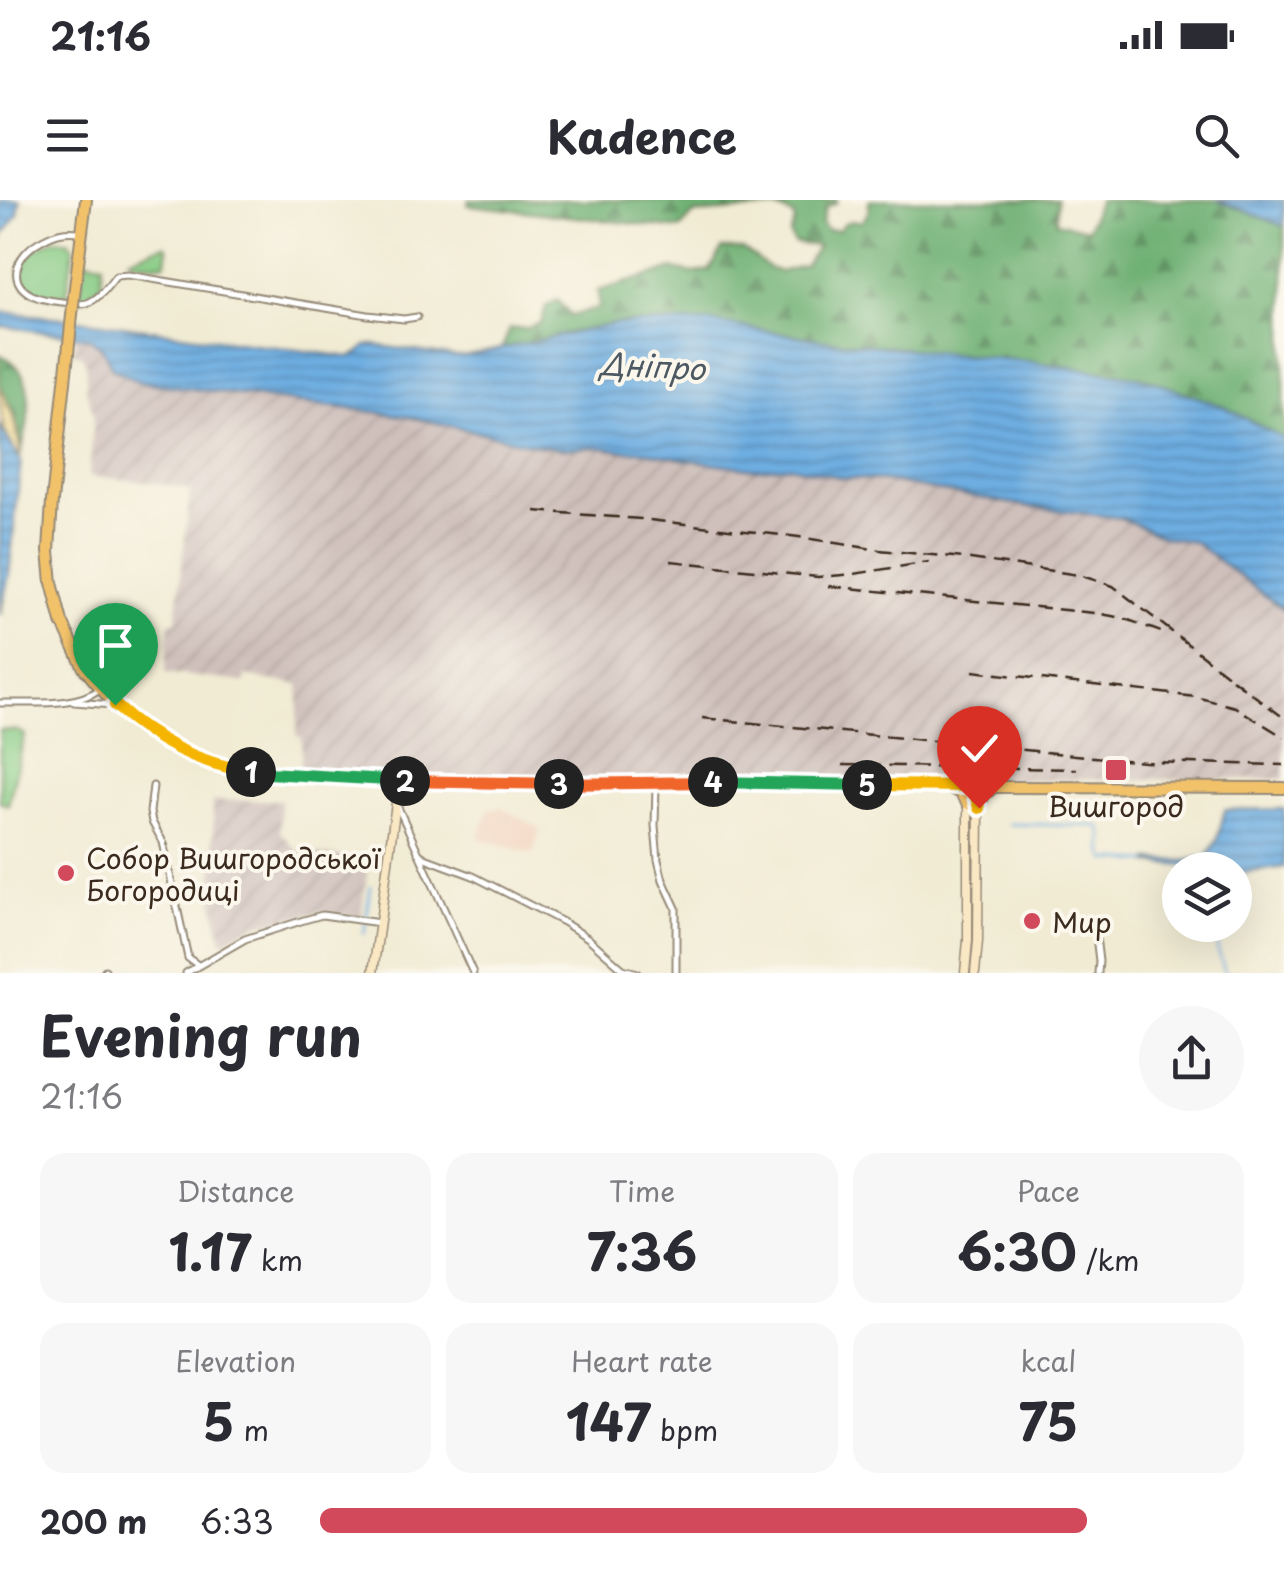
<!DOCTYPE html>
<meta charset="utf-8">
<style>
body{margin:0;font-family:"Playpen Sans",sans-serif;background:#f7f7f7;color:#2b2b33;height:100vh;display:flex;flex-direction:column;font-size:38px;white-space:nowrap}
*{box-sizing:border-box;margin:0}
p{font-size:32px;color:#7c7c81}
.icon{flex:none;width:55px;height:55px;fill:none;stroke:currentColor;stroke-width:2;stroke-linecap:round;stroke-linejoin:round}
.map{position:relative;height:773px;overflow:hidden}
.drawer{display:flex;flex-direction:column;background:#fff;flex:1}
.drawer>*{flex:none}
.buttons{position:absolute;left:1162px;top:652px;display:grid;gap:20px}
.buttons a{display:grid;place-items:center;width:90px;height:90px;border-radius:50%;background:#fff;box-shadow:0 10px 40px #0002;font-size:50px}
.pin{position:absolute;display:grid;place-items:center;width:85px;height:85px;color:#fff;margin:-102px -42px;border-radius:50% 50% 50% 0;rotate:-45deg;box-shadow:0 0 10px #0007}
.pin .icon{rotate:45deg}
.km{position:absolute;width:50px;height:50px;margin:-25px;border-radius:50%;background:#222;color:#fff;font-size:28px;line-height:50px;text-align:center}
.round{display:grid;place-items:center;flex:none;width:105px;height:105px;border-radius:52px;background:#f7f7f7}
.summary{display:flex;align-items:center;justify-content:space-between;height:170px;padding:0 40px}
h1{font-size:55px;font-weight:700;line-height:75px}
.metrics{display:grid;grid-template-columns:repeat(3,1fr);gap:15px;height:170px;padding:10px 40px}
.metrics div{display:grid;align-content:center;border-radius:25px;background:#f7f7f7;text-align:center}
.metrics b{font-size:50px;font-weight:700}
.metrics small{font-size:28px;font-weight:400}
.metrics p{font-size:28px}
ul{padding:0 40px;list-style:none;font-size:32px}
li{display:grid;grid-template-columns:160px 120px 1fr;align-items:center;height:75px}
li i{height:25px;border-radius:12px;background:#d1495b}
.status{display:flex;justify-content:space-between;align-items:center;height:70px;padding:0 50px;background:#fff;direction:ltr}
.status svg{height:28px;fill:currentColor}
header{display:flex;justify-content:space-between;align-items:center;height:130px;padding:0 40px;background:#fff;font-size:45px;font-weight:700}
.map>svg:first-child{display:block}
</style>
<div class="status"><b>21:16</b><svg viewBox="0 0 49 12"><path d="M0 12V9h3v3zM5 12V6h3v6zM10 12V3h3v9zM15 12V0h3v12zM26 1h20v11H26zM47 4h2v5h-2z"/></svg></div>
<header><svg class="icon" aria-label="menu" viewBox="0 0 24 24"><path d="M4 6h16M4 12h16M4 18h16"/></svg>Kadence<svg class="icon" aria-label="search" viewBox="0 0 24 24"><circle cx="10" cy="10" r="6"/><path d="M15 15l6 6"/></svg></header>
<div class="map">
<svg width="1284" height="773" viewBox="0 0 1284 773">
<defs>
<pattern id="industrial-furrows" width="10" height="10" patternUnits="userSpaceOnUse" patternTransform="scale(2.5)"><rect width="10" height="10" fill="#cfc0bb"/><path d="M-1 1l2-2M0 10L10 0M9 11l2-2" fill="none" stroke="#b3a5a0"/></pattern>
<pattern id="forest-firs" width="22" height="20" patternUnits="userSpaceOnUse" patternTransform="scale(2.5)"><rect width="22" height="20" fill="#6eb073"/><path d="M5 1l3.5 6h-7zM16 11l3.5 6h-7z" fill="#5c8f5e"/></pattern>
<pattern id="sand-dots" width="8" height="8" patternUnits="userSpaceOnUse" patternTransform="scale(2.5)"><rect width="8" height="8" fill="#eeda9e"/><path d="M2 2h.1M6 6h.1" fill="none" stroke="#cdbb88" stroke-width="1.8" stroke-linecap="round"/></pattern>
<pattern id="water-rules" width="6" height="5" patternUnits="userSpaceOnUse" patternTransform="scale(2.5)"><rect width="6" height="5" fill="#6dade1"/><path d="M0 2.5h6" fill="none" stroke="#5b8db6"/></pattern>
</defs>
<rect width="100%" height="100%" fill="#fbf7ec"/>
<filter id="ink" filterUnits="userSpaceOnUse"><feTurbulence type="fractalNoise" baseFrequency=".01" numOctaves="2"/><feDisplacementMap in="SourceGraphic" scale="20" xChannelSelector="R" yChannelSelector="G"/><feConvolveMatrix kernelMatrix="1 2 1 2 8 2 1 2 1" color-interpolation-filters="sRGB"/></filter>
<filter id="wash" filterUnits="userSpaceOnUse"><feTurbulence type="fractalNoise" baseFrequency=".0048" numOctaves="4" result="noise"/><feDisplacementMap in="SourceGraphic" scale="40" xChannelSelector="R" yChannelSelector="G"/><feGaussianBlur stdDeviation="2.25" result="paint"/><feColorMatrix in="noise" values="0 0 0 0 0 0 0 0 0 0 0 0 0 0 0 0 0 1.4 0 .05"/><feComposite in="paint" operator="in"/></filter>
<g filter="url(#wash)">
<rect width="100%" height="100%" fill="#f1ebd3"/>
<path fill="#f3d4bf" d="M498,606L540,629L533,654L478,638L489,608L497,610Z"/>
<path fill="url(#industrial-furrows)" d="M76,135L95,141L107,154L112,168L141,182L405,216L519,243L556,248L588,246L609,247L624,251H642L683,259L755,269L790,266L844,278L878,280L1032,307L1120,318L1164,337L1194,342L1284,410V579L490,581L301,570L302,537L296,536L300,485L246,476L244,482L165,473L170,421H176L190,290L156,283L89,276L94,215L86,190V164L81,155L73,153Z
M281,600L280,632L299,653L369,658L361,717L320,712L254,725L222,742L214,704L213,601Z"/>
<path fill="#89cc86" stroke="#627b52" stroke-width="2.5" d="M56,39L69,41L74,47L66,98C56,97 42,97 33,91C0,71 35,46 56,39Z
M165,45L168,49L166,61L163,64L135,62L129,58Z
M84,60L103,63L101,85L85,98L79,99Z
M0,530L19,531L25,535L8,605L0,602Z"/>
<path fill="url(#forest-firs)" stroke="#546d48" stroke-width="2.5" d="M469,0H837L836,3L826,7L822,23L827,30H839C846,18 852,22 863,21L869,10V0H1057L1056,22L1087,29L1099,0H1216L1284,26V239L1222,206L1141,177L1034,162L822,140L713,122L644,124L630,123L573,132L501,150L510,129L527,128L541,123L546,106L557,100L571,116L599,108L598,91L672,69L695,73L710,70L722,49H743L769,68L780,72L805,65L818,46L794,43L790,35L795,22L793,15L774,8L694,14L680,29L468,5Z
M0,155C41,171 29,224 20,257L21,240L15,218L0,186Z"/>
<path fill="url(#sand-dots)" stroke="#94825e" stroke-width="2.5" d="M0,186C11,210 21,230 20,257C0,231 0,218 0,186Z"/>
<path fill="url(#water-rules)" stroke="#546c80" stroke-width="2.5" d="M0,0H20L18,14L0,40Z
M1216,0H1284V26Z
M0,112L64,118L349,157L358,154L366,146L373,145L458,157L468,156L614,124L713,122L822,140L1034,162L1141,177L1222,206L1284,239V410L1194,342L1164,337L1121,318L1032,307L878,280L844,278L790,266L755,269L683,259L642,251H624L594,247L565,249L540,246L405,216L140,182L112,168L103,149L90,138L0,126Z
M0,226L21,261L9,375L0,415Z
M1284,609V667L1238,674L1235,673V670L1149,663L1150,660L1185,661L1207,657L1217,640L1225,610Z"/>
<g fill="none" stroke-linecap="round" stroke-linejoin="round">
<path stroke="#6dade1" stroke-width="2.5" d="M1009,624L1099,626C1107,636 1099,650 1107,660L1149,662
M1216,725L1217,747L1225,773
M364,734L371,686"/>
</g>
</g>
<g filter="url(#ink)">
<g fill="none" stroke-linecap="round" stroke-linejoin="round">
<g stroke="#968a78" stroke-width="9">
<path id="street" d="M79,32C64,30 55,33 42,40C20,51 3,80 32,95C42,100 53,101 63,102C71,103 80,105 87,103C99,99 108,86 116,76L128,75L368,115L404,119L417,117
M74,502L113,505
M0,503C31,502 73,508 100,489
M656,585L655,626L658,660L663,680L676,708V773
M153,586L150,612L152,622L163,642L188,758L198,765
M397,605L473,773
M418,653L425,658L473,676L563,722L588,738L623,769L638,773
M1094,720L1099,761L1098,773
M105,770L106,773
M186,773L245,739L304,720L322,715L380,723"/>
</g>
<g stroke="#968a78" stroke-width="11">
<path id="secondary" d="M373,773L399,581
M965,773L968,740V604
M975,773L978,741L979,604"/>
</g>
<g stroke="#968a78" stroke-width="14">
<path id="primary" d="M74,95L86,0
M68,154L52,301L49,351L52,383L62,422L84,468L115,505L152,535L197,559L230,568L256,572L399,581L559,584L696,582L995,587L1284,588
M952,589L960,593L968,604
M979,604L985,594L994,587"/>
</g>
<use href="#street" stroke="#fff" stroke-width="5"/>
<use href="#secondary" stroke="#fae7c3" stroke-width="8"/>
<use href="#primary" stroke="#f2c26a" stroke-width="10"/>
<path stroke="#3b2a1e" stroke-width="2.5" stroke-dasharray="15 8" stroke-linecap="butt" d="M535,311L641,319L799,337L879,350L964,358L1079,375L1113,386L1243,487
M671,361L818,377L854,374L929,362
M828,386L1095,413L1123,418L1161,432
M973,471L1196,497L1235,507L1284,537
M1232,479L1284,518
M702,518L1145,562L1284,565
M842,565L1077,569"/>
<g stroke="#968a78" stroke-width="14" stroke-linecap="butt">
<path id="primary-bridge" d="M68,154L74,95"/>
</g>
<use href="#primary-bridge" stroke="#f2c26a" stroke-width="10"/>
</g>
</g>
<g fill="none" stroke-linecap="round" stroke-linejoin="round" filter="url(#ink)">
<g stroke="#fff" stroke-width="20">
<path id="split-1" d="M115,505C155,541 197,563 251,572"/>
</g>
<g stroke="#fff" stroke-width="20">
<path id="split-2" d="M251,572L405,581"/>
</g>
<g stroke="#fff" stroke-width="20">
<path id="split-3" d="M405,581L559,584"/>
</g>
<g stroke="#fff" stroke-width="20">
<path id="split-4" d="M559,584L713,582"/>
</g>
<g stroke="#fff" stroke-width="20">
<path id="split-5" d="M713,582L867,585"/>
</g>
<g stroke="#fff" stroke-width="20">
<path id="split-6" d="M867,585L973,586L979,608"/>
</g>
<use href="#split-1" stroke="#f5b400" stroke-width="12"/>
<use href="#split-2" stroke="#22a559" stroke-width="12"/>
<use href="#split-3" stroke="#f0652b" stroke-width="12"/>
<use href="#split-4" stroke="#f0652b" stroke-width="12"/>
<use href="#split-5" stroke="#22a559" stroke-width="12"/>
<use href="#split-6" stroke="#f5b400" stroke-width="12"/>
</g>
<g fill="#d1495b" stroke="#fbf7ec" stroke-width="4">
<rect x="1104" y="558" width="24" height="24" rx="5"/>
<circle cx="66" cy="673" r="10"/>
<circle cx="1032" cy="721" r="10"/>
</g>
<g text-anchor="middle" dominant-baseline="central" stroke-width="8" stroke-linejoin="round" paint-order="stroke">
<g font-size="28" fill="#3b2a1e" stroke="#fbf7ec" text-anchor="start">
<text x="1116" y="605" text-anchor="middle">Вишгород</text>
<text x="86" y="657">Собор Вишгородської<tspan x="86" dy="32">Богородиці</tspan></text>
<text x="1052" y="721">Мир</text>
</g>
<g font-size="30" font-style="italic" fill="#4c5862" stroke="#fbf7ec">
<text transform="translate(653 165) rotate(3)">Дніпро</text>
</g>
</g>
</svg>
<div class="buttons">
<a><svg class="icon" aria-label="layers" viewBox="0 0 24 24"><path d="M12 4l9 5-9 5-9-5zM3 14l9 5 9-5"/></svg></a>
</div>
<div class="pin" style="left:115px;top:505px;background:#1e9e55"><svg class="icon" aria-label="arrive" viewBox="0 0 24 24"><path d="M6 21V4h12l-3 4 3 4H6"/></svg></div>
<div class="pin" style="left:979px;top:608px;background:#d93025"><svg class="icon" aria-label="check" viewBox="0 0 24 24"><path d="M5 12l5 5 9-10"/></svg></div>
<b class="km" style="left:251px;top:572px">1</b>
<b class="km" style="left:405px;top:581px">2</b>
<b class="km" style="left:559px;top:584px">3</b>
<b class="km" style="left:713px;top:582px">4</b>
<b class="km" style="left:867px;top:585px">5</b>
</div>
<section class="drawer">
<div class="summary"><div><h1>Evening run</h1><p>21:16</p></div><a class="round"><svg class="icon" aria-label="share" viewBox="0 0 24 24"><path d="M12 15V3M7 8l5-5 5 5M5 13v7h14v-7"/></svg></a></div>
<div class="metrics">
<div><p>Distance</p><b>1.17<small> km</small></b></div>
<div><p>Time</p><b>7:36</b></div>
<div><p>Pace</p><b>6:30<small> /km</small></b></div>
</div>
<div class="metrics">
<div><p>Elevation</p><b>5<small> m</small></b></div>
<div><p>Heart rate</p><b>147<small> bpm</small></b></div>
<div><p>kcal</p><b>75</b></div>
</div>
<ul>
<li><b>200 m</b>6:33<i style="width:83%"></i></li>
</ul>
</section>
